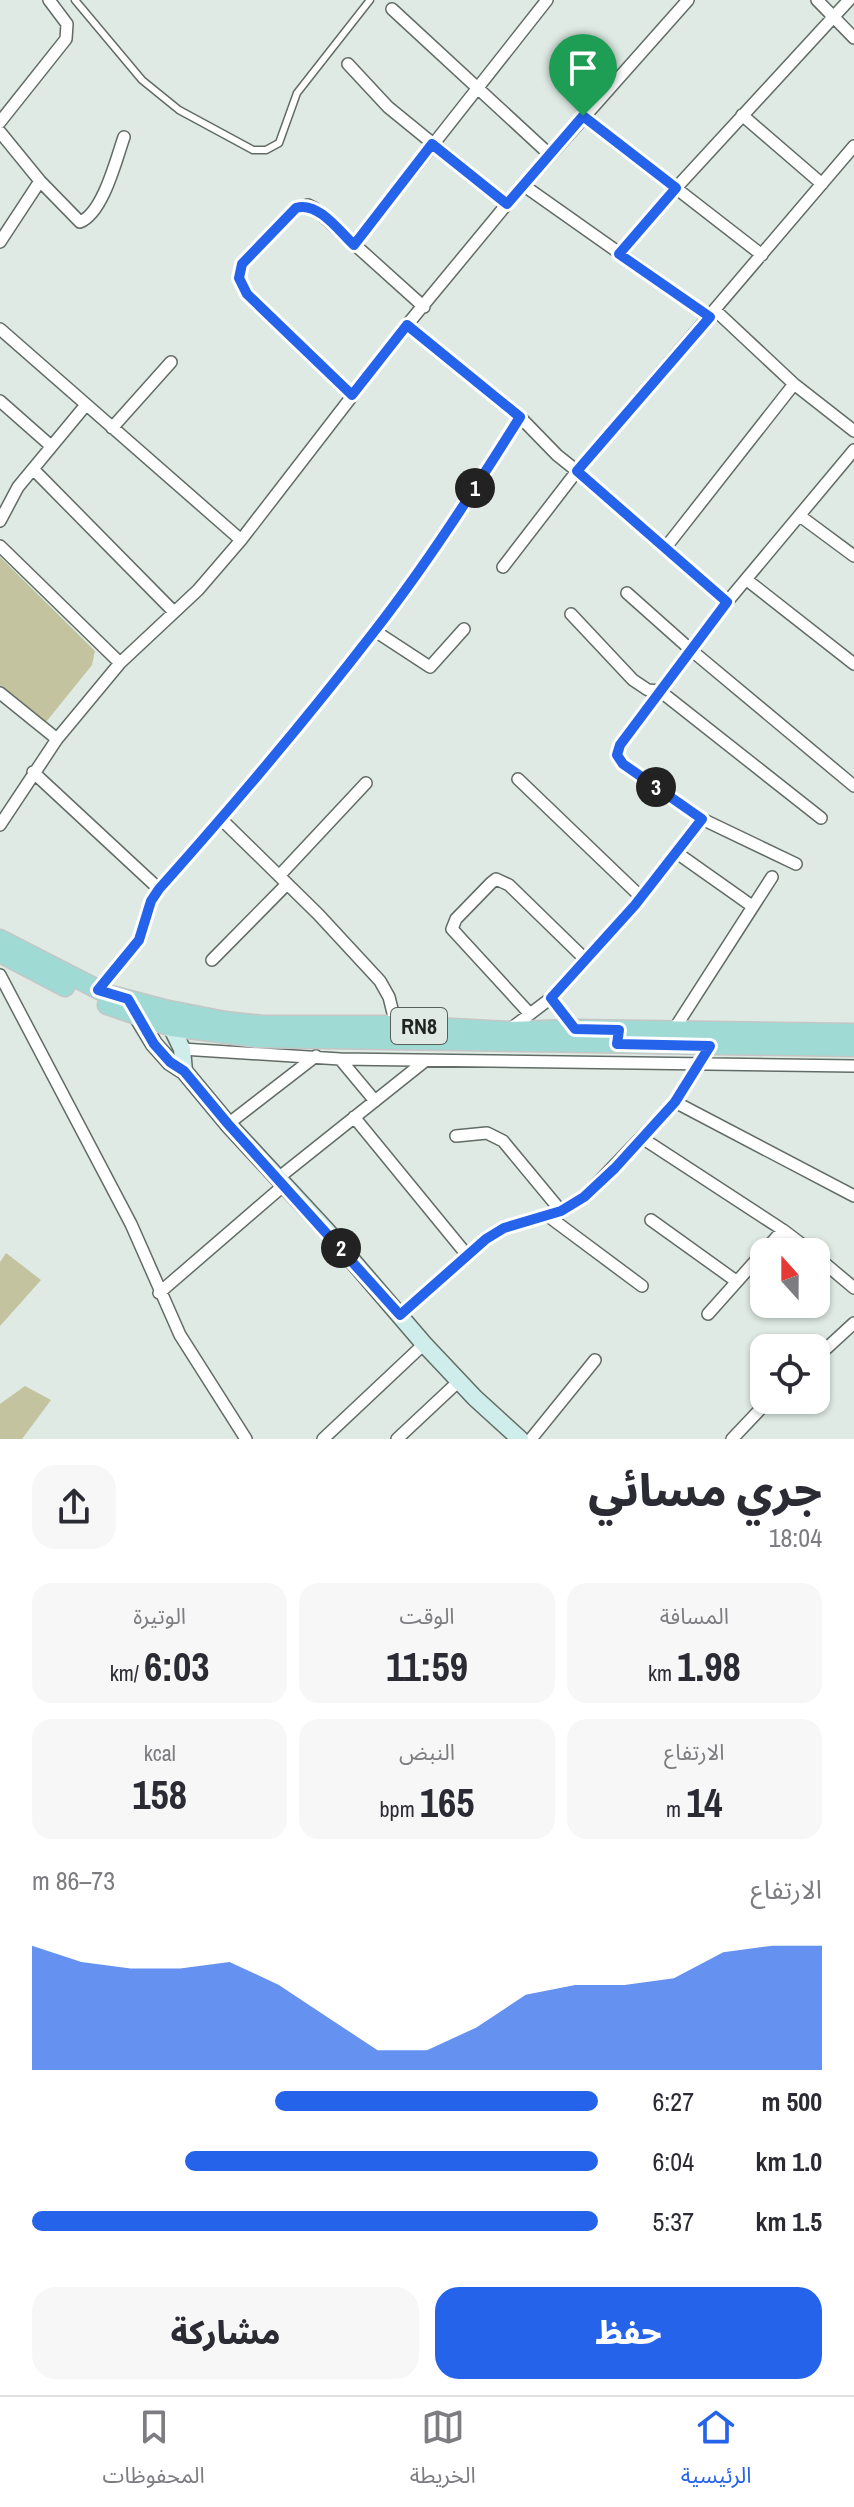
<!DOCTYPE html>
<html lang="ar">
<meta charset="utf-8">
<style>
body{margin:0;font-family:"Archivo Narrow","Noto Sans Arabic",sans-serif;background:#f7f7f7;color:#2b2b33;direction:rtl;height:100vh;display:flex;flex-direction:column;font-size:30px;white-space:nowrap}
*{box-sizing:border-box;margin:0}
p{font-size:26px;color:#7c7c81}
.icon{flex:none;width:44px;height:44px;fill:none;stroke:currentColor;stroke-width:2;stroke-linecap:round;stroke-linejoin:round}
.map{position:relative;height:1439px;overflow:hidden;direction:ltr}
.details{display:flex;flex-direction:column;background:#fff;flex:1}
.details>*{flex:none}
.needle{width:52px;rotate:339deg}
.tools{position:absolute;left:750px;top:1238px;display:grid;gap:16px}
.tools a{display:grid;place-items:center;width:80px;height:80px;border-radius:16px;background:#fff;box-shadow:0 2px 6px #0004;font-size:40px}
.pin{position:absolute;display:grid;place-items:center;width:68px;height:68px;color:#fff;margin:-82px -34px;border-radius:50% 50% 50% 0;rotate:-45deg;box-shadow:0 0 8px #0007}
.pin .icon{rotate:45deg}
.km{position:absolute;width:40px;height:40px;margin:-20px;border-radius:50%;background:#222;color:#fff;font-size:22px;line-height:40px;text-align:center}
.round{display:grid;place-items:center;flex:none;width:84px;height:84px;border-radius:24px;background:#f7f7f7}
.head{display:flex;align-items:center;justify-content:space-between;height:136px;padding:0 32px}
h1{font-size:44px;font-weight:800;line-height:60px}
.figures{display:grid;grid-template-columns:repeat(3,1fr);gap:12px;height:136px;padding:8px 32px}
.figures div{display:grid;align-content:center;border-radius:20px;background:#f7f7f7;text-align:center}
.figures b{font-size:40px;font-weight:800}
.figures small{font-size:22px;font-weight:400}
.figures p{font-size:22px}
.chart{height:224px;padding:16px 32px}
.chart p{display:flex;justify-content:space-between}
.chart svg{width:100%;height:144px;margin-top:8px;fill:#2563eb;opacity:.7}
.button{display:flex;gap:16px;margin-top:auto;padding:16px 32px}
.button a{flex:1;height:92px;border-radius:24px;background:#2563eb;color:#fff;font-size:32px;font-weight:800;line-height:92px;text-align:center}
.button a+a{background:#f7f7f7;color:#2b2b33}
ul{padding:0 32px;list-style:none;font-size:26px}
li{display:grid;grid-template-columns:128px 96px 1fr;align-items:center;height:60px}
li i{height:20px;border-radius:10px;background:#2563eb}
.tab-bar{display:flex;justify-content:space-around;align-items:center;height:112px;border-top:2px solid #e1e1e2;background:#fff;font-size:22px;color:#7c7c81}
.tab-bar a{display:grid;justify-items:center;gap:4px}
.tab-bar .active{color:#2563eb}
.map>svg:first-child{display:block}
</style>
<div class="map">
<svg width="854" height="1439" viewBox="0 0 854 1439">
<rect width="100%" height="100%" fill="#deeae3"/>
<path fill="#c3c39f" d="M0,557L95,651L92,665L42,727L0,691Z
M6,1253L41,1280L0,1326V1262Z
M25,1386L51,1400L22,1439H0V1404Z"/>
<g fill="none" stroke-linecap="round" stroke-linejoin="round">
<g stroke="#626c66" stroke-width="9">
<path id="lane" d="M75,0L142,80L179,110L253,150H266L279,143L297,93L370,0"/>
</g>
<g stroke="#626c66" stroke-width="14">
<path id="street" d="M817,0L854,38
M392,9L549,154
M348,64L388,107L507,204
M742,115L822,184
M583,116L762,255
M0,122L66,39L67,24L49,0
M0,132L40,181L80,222C103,213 116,160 124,137
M523,185L710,317
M0,242L40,181
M354,245L547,0
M619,254L676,188L849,0
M716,311L794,384L854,431
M407,325L520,417L557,455L577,471L727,602
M0,329L241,540
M352,395L247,294L239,278L242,264L296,208L308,205L314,208L424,307
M0,401L51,446
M112,428L171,362
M33,469L174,612
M800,516L854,556
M0,521L18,487L85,406
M0,546L120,663
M666,547L794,384
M503,567L577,471L854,146
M747,580L854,664
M627,593L691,650L854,786
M571,614L633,680L648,690L660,691L821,818
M375,631L430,667L464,629
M0,693L57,739
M33,772L159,889
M518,779L641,897
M221,819L318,914L380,981L389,997L396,1025
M0,825L57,739L120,663L198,590L241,540L407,325L507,204L688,0
M677,853L752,906
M796,864L702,819L623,764L617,755L620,745L627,735L727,602L854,450
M279,876L366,783
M212,960L287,884
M0,975L131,1224L180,1335L246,1439
M98,990L139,940L151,901L159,889C233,806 305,721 373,633C427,564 474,490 520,417
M551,998L635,905L702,819
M530,1014L452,929L456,919L491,883L496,879L509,885L586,960
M509,1030L551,998L575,1029
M673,1031L772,877
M182,1049L340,1059L854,1066
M340,1059L375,1101
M675,1102L854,1196
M354,1117L467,1255
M228,1124L316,1056
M456,1136L487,1133L503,1141L561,1211
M642,1138L783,1230L812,1252
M277,1179L425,1061
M548,1216L642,1286
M651,1220L736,1281
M816,1256L854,1288
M159,1293L283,1186
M708,1314L783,1230
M400,1315L486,1239L504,1228L561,1211L584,1197L675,1102L710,1046
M816,1358L854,1323
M323,1439L424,1344
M397,1439L459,1381
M531,1439L595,1360
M732,1439L769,1400"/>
</g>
<g stroke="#626c66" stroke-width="19">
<path id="secondary" d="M134,1011L154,1044L170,1062L184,1071L228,1124L327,1231L424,1344L475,1398L520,1439
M168,1020L182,1049L184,1071"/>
</g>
<g stroke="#c5c6c5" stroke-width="21">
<path id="primary" d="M0,939L107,994L164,1009L225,1021L263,1025H396L508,1031L575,1029L854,1033
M0,953L65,987
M107,1005L172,1027L258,1038L854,1047"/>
</g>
<use href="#lane" stroke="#fff" stroke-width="6"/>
<use href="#street" stroke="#fff" stroke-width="11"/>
<use href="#secondary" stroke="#cfedea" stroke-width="16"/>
<use href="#primary" stroke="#9fdad4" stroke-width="18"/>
</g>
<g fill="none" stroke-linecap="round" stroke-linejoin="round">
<g stroke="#fff" stroke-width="16">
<path id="route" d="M583,116L676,188L619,254L710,317L577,471L727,602L620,745L617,755L623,764L702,819L635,905L551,998L575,1029L619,1030L617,1044L710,1046L675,1102L615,1168L584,1197L561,1211L504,1228L486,1239L400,1315L228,1124L184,1071L170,1062L154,1044L128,999L98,990L139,940L151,901L159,889C233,806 305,721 373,633C427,564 474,490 520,417L407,325L352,395L247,294L239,278L242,264L296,208C318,201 339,231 354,245L432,144L507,204Z"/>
</g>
<use href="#route" stroke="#2563eb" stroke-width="10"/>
</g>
<g text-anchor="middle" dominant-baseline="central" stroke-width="8" stroke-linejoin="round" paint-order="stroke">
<rect fill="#deeae3" stroke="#585f5b" stroke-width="2" x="391" y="1008" width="56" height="36" rx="6"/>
<g font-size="22" font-weight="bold" fill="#1f2321">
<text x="419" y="1026">RN8</text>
</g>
</g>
</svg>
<div class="tools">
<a><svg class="needle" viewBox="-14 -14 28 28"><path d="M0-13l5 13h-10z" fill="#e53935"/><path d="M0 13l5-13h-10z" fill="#7c7c81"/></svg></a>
<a><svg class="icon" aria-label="locate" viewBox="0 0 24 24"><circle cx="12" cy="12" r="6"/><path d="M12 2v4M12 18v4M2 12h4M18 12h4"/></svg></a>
</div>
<div class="pin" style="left:583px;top:116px;background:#1e9e55"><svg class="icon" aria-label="arrive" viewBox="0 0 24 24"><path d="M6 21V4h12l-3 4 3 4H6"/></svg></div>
<b class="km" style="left:475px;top:488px">1</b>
<b class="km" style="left:341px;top:1248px">2</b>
<b class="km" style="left:656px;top:787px">3</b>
</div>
<section class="details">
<div class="head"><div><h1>جري مسائي</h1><p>18:04</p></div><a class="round"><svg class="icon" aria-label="share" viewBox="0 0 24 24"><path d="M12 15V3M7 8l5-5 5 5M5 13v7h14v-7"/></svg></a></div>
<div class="figures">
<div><p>المسافة</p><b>1.98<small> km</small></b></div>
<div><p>الوقت</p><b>11:59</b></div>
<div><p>الوتيرة</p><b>6:03<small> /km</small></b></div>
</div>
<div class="figures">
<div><p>الارتفاع</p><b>14<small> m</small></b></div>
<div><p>النبض</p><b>165<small> bpm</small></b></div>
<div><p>kcal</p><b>158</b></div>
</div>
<div class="chart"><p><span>الارتفاع</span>73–86 m</p>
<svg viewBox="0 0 160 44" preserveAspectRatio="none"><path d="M0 44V6L10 11L20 13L30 13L40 11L50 18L60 28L70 38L80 38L90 31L100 21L110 18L120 18L130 16L140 8L150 6L160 6V44z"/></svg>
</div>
<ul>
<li><b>500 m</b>6:27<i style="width:57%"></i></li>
<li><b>1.0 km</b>6:04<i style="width:73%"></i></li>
<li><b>1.5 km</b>5:37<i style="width:100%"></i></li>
</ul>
<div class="button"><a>حفظ</a><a>مشاركة</a></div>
</section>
<nav class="tab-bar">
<a class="active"><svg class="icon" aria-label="home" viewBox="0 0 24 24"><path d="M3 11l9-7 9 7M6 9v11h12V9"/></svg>الرئيسية</a>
<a><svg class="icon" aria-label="map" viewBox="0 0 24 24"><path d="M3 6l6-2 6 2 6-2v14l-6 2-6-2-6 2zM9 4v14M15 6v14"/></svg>الخريطة</a>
<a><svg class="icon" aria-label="saved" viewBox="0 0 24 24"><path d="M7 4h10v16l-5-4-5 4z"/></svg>المحفوظات</a>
</nav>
